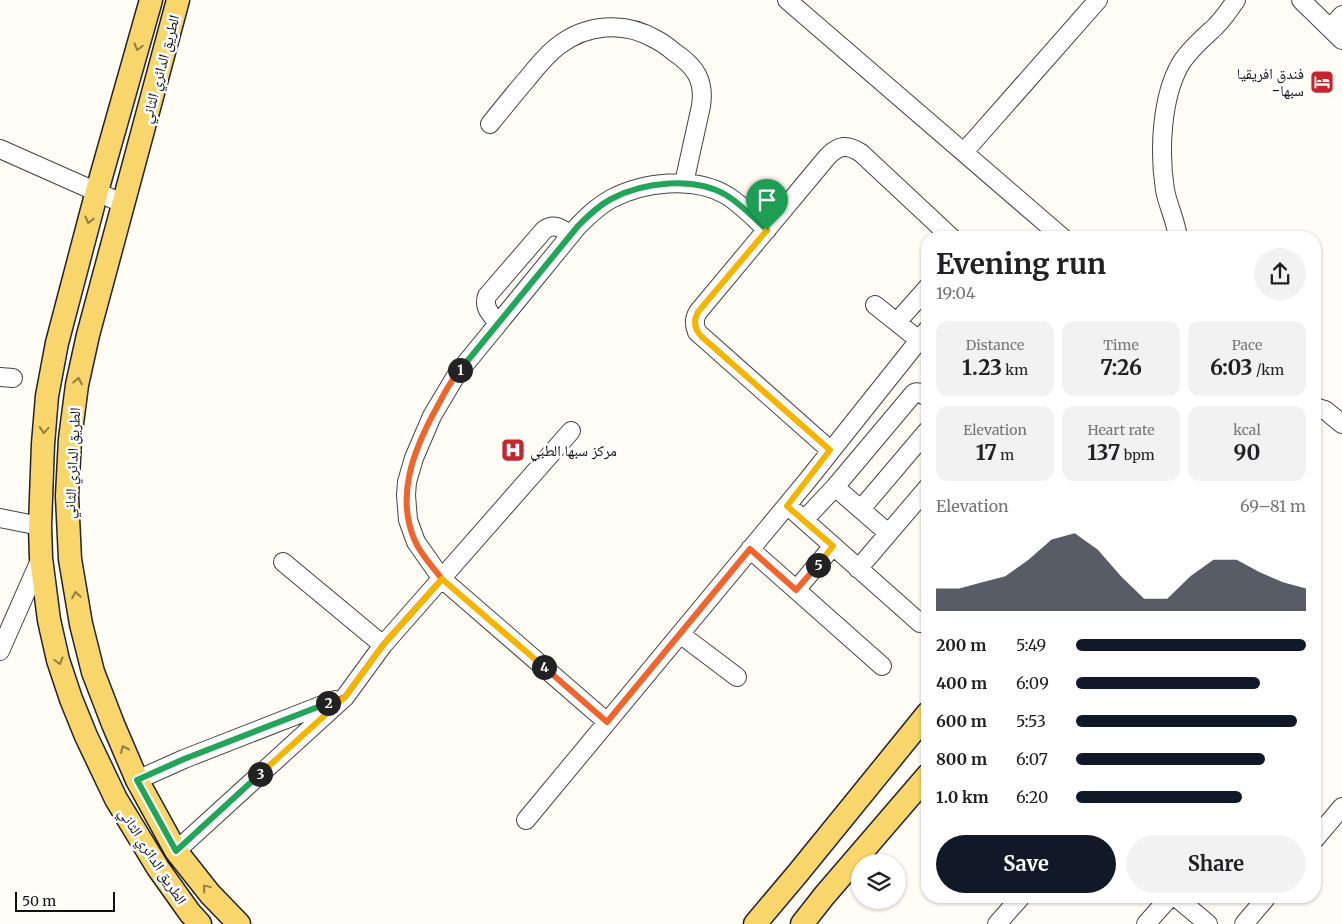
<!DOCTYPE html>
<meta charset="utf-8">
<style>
body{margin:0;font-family:Merriweather,"Noto Naskh Arabic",serif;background:#f2f2f2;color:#202124;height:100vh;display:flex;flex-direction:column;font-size:19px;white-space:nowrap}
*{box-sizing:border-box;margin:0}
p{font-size:16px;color:#757577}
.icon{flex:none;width:28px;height:28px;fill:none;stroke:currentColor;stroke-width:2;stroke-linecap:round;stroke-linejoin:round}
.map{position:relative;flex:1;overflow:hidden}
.details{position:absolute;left:921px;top:231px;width:400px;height:672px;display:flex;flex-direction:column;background:#fff;border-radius:20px;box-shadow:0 1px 4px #0004}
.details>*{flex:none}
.controls{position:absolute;left:851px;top:854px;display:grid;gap:10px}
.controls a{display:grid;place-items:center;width:55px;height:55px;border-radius:50%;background:#fff;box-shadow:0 1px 4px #0004;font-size:25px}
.scale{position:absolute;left:15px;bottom:12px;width:100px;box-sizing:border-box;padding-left:5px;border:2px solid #111;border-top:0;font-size:14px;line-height:18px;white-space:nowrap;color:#111;-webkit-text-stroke:4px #fff;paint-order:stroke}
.pin{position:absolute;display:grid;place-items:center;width:42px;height:42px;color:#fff;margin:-51px -21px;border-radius:50% 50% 50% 0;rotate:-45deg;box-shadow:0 0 5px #0007}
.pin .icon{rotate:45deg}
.km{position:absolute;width:25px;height:25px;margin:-12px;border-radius:50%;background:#222;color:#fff;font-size:14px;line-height:25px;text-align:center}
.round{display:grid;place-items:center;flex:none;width:52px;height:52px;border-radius:26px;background:#f2f2f2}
.headline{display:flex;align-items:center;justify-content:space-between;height:85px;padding:0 15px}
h1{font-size:28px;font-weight:700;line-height:38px}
.figures{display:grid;grid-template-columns:repeat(3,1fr);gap:8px;height:85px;padding:5px 15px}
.figures div{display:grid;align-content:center;border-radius:12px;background:#f2f2f2;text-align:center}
.figures b{font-size:21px;font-weight:700}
.figures small{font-size:14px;font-weight:400}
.figures p{font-size:14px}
.chart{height:140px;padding:10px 15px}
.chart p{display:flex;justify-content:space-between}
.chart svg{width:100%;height:90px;margin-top:5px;fill:#111827;opacity:.7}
.primary-button{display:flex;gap:10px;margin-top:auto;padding:10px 15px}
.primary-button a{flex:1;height:58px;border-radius:30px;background:#111827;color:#fff;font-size:20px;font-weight:700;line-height:58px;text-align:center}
.primary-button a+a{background:#f2f2f2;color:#202124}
ul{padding:0 15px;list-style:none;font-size:16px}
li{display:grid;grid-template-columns:80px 60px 1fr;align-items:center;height:38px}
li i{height:12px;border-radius:6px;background:#111827}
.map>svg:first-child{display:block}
</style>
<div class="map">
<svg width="1342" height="924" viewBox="0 0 1342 924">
<rect width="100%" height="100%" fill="#fffdf5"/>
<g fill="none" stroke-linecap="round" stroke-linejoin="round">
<g stroke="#444" stroke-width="20">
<path id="minor" d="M787,0L1063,238
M1301,0L1342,40
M1330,28L1342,15
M490,124C502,109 514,94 527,79C536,68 546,55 558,46C586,24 624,21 655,39C662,42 668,47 674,52C695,66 705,80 701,106L684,183
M0,149L124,204
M964,152L1098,0
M1178,238C1176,221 1168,206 1165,190C1159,152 1161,97 1181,63C1190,49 1203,38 1215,27C1223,19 1230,9 1236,0
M875,305L919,340
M897,322L928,287
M498,323C491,314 483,308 487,296L544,230C554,222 562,229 571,235
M0,377L13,378
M1315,407L1325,410L1342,424
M830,450L697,332C694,324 694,319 698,312L828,156C839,145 847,144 861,153L952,238
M835,487L888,533
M861,509L928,430
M795,512L920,623
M0,518L40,526
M804,520L835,487L914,393C919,391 923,394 928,398
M750,549L882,666
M283,562L383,645
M858,569L928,487
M796,590L833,546
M680,634L737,677
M0,651L41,558
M607,722L442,579L416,542L408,520L406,495L407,482L414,458L432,416L457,374L578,226C588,216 598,206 611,199C643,182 694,176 726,195C741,204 754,218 767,230
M137,780L184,759L335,700
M526,820L807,481L928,329
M1315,839L1342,807
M176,851L345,697L383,645L571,431
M1177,898L1208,924
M997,924L1020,898
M1146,924L1169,898
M1244,924L1266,898"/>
</g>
<g stroke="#222" stroke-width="25">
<path id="major" d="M151,0L97,191L57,343L47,396L43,444L40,526L41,558L49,620L58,660L71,699L86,736L116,799L158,868L190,913L200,924
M178,0L88,335L77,385L70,439L67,496L70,559L81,624L93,672L113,724L137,780L176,851L210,894L239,924
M755,924L798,873L928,713
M802,924L824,896L928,775"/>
</g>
<use href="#minor" stroke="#fff" stroke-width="18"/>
<use href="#major" stroke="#f9d66b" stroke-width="22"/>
</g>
<defs><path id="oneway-chevron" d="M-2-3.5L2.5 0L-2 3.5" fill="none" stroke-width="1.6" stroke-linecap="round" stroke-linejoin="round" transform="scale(1.25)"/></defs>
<g stroke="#917d42">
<use href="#oneway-chevron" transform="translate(138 47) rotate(106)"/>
<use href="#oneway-chevron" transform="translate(89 220) rotate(104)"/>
<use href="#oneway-chevron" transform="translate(78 381) rotate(-79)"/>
<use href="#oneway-chevron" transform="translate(44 430) rotate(95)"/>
<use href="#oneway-chevron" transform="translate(76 595) rotate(-99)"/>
<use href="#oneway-chevron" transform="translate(59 661) rotate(75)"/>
<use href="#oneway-chevron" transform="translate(124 749) rotate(-114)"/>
<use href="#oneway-chevron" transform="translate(206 888) rotate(-130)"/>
</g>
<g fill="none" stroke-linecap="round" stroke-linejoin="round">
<g stroke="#fff" stroke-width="10">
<path id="split-1" d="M460,370L578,226C588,216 598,206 611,199C643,182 694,176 726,195C741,204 754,218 767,230"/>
</g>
<g stroke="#fff" stroke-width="10">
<path id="split-2" d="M328,703L345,697L383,645L442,579C433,567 421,555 415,541C395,496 414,449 436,409C443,396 450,381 460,370"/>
</g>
<g stroke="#fff" stroke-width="10">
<path id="split-3" d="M260,774L176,851L137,780L184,759L328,703"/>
</g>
<g stroke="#fff" stroke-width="10">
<path id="split-4" d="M260,774L345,697L383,645L442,579L544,667"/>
</g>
<g stroke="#fff" stroke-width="10">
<path id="split-5" d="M544,667L607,722L750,549L796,590L818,565"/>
</g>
<g stroke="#fff" stroke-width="10">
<path id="split-6" d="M767,230L698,312C693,321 694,329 702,337L830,450L787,506L833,546L818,565"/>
</g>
<use href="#split-1" stroke="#22a559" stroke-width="6"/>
<use href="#split-2" stroke="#f0652b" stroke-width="6"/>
<use href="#split-3" stroke="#22a559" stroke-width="6"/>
<use href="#split-4" stroke="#f5b400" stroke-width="6"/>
<use href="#split-5" stroke="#f0652b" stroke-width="6"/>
<use href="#split-6" stroke="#f5b400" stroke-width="6"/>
</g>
<defs>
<g id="hotel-square" transform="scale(1.25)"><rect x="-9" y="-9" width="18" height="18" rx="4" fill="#c4262e" stroke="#fff"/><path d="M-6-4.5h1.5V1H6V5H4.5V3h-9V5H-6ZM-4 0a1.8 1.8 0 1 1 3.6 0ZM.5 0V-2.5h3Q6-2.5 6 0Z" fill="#fff"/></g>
<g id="hospital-square" transform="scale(1.25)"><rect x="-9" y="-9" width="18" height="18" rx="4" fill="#c4262e" stroke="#fff"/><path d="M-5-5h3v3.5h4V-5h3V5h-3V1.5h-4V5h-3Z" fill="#fff"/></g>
</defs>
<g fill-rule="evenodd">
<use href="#hotel-square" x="1322" y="82"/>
<use href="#hospital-square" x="513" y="450"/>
</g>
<g text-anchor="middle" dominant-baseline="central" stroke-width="5" stroke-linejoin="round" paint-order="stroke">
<g font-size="15" fill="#111" stroke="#fff">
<text transform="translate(160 69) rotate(-75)">الطريق الدائري الثاني</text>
<text transform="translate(72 463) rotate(-87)">الطريق الدائري الثاني</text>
<text transform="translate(153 856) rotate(57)">الطريق الدائري الثاني</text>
</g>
<g font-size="15" fill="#111" stroke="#fff" text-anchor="end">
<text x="1304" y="73">فندق افريقيا<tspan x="1304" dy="17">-سبها</tspan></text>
<text x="530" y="450" text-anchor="start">مركز سبها الطبي</text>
</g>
</g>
</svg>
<div class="controls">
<a><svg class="icon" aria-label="layers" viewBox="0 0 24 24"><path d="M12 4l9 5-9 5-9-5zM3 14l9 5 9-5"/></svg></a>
</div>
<div class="scale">50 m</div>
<div class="pin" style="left:767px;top:230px;background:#1e9e55"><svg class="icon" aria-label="arrive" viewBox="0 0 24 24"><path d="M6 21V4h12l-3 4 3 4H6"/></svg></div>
<b class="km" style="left:460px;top:370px">1</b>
<b class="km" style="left:328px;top:703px">2</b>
<b class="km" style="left:260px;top:774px">3</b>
<b class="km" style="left:544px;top:667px">4</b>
<b class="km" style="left:818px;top:565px">5</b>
<section class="details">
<div class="headline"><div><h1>Evening run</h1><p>19:04</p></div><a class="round"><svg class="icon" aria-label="share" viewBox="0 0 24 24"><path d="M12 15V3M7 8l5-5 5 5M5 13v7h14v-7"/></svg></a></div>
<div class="figures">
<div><p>Distance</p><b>1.23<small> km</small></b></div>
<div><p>Time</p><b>7:26</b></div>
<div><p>Pace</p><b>6:03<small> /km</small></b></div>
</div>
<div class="figures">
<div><p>Elevation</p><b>17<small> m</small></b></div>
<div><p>Heart rate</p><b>137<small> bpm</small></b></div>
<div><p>kcal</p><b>90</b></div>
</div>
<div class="chart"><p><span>Elevation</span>69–81 m</p>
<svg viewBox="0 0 160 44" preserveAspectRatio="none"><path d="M0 44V33L10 33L20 30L30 27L40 19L50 9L60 6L70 14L80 27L90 38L100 38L110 27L120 19L130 19L140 25L150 30L160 33V44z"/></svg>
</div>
<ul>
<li><b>200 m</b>5:49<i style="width:100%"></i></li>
<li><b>400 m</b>6:09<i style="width:80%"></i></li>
<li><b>600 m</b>5:53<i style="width:96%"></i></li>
<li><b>800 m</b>6:07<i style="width:82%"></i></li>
<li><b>1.0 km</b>6:20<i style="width:72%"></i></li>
</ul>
<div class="primary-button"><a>Save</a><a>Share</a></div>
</section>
</div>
